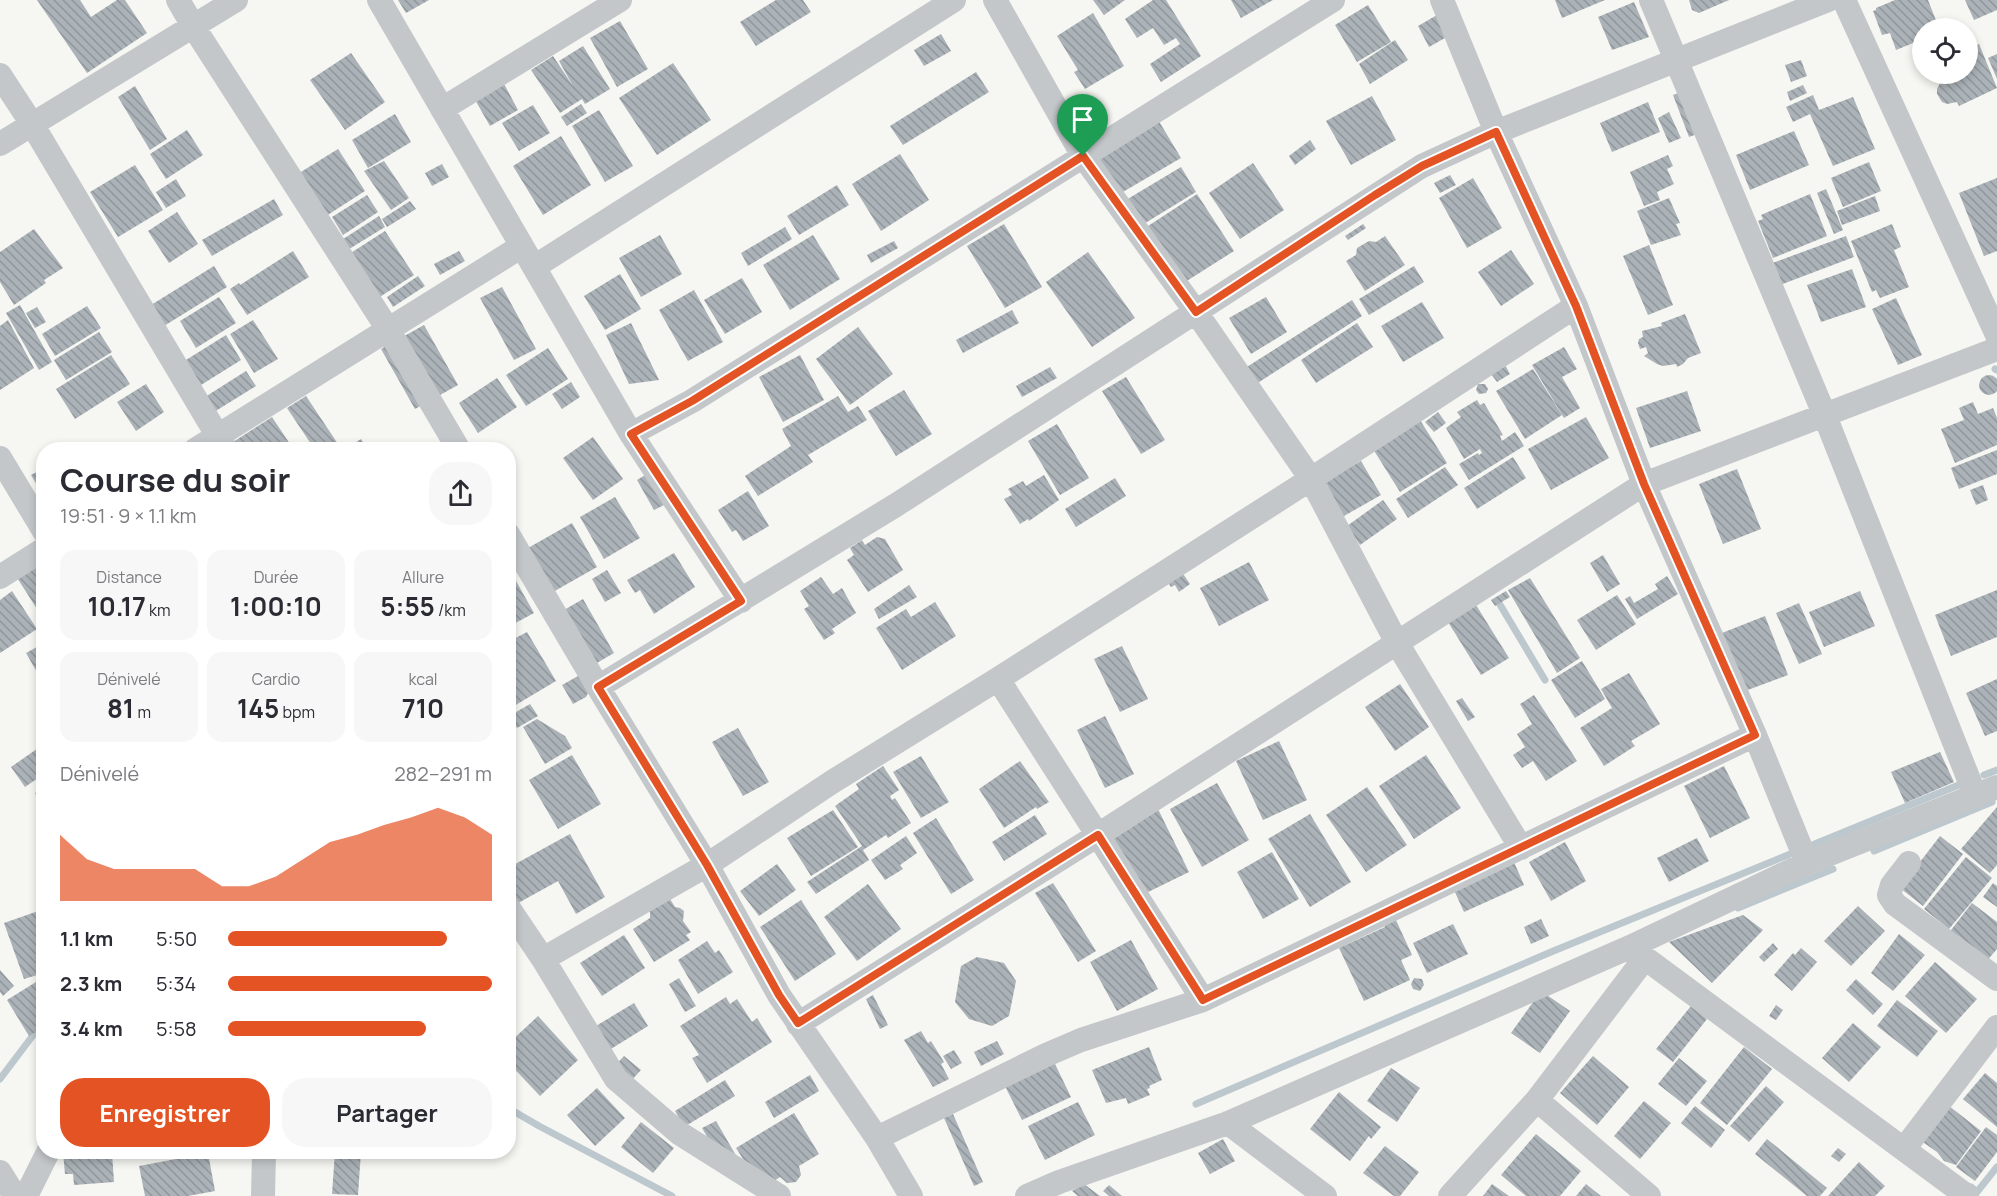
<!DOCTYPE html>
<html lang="fr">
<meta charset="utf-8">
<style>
body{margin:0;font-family:Manrope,sans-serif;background:#f7f7f7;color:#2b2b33;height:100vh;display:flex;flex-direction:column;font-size:22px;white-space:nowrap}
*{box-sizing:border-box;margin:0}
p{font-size:20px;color:#7c7c81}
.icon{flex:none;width:33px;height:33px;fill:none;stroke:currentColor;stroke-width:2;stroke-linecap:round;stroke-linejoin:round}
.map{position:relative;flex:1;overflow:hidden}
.panel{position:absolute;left:36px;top:442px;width:480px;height:717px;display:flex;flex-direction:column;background:#fff;border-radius:24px;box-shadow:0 3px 9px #0003}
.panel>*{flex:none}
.controls{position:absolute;left:1912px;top:18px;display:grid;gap:12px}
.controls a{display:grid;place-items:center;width:66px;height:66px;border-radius:50%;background:#fff;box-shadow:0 3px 9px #0003;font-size:30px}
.pin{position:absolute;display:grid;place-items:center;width:51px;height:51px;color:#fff;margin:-62px -26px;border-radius:50% 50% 50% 0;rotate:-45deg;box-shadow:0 0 6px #0007}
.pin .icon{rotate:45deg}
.round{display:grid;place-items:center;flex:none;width:63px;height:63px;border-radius:24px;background:#f7f7f7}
.summary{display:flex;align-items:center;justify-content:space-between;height:102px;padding:0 24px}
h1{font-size:33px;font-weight:700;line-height:45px}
.metrics{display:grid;grid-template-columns:repeat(3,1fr);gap:9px;height:102px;padding:6px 24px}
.metrics div{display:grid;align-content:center;border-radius:15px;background:#f7f7f7;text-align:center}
.metrics b{font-size:26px;font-weight:700}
.metrics small{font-size:16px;font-weight:400}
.metrics p{font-size:16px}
.chart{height:168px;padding:12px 24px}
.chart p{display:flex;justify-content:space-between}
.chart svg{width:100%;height:108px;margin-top:6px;fill:#e45324;opacity:.7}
.cta{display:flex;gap:12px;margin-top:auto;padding:12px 24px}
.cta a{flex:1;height:69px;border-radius:24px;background:#e45324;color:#fff;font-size:24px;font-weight:700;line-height:69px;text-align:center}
.cta a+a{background:#f7f7f7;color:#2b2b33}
ul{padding:0 24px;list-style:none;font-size:20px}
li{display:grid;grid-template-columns:96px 72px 1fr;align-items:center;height:45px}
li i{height:15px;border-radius:8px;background:#e45324}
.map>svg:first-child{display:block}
</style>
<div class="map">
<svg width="1997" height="1196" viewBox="0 0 1997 1196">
<defs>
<pattern id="building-back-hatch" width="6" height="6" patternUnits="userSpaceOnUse" patternTransform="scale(1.5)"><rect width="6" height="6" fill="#acb3b8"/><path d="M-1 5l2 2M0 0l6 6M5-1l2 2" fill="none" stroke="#90969b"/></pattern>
</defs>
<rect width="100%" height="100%" fill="#f6f6f2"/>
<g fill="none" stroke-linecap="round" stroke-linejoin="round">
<path stroke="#bcc8cd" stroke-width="7" d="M1995,369L1997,370
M1499,603L1545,680
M1984,775L1997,770
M1874,851L1992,802
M1738,908L1833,869
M0,1079L34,1034L44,1028
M1196,1104L1551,952L1966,782
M508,1108L539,1126L672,1196
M1971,1187L1977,1192L1997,1167"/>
</g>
<path fill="url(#building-back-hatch)" d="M37,0H80L91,17L117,0H125L147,33L87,73Z
M398,0H429L406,13Z
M776,0H803L811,12L756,46L740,22Z
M1093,0H1125L1104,15Z
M1153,0H1166L1201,56L1161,82L1150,64L1180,44L1176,38L1164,45L1153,28L1137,38L1125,19Z
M1231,0H1273L1241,18Z
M1555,0H1605L1562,18Z
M1689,0H1729L1699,13L1692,10Z
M1895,0H1928L1939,28H1923V39L1896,50L1890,33L1882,35L1873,11L1876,10V8Z
M1965,0H1997V10L1974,20Z
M1634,2L1649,37L1612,50L1598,17Z
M1368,5L1391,42L1357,62L1335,25Z
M1093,13L1124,66L1085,89L1074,72L1078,70L1057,36Z
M1437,15L1445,38L1429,47L1418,26Z
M620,21L648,69L617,87L590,38Z
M941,34L951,51L924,66L914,50Z
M1395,40L1408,60L1370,84L1359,64Z
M1979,44L1997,88L1959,106L1957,102L1947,104L1942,102L1937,94V89L1941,81L1938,74H1968V49Z
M583,46L610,89L585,104L582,99L560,113L531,70L553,56L573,86L559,61Z
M351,53L385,102L345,130L310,80Z
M1997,54V79L1988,58Z
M1801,60L1807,76L1791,82L1785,65Z
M673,63L711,120L657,155L619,98Z
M976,72L989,92L903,145L890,126Z
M503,82L518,110L490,126L474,98Z
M1803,85L1807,93L1790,101L1787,92Z
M135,86L167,139L150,150L118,97Z
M1681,92L1697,134L1689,137L1673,95Z
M1813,95L1819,110L1853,97L1875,149L1833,166L1810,114L1793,122L1786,107Z
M1372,96L1396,140L1351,165L1326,121Z
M1648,102L1660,132L1612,152L1600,123Z
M581,104L587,113L567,126L561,117Z
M533,105L550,133L519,151L502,123Z
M599,110L633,166L605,182L572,126Z
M1669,112L1681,138L1669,143L1658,118Z
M395,114L411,142L368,168L352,140Z
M1157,118L1181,158L1116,196L1092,156Z
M187,130L203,155L166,179L150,154Z
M1794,131L1809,165L1750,190L1736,155Z
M561,136L591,185L543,215L513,166Z
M1310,140L1316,149L1295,165L1289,156Z
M338,149L365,191L323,218L296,175Z
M900,154L929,200L881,231L852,184Z
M1668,155L1673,166L1667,169L1674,184L1657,192L1660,200L1644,206L1630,172Z
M384,161L409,198L391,210L364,171Z
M1869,162L1881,191L1843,207L1831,178Z
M1253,163L1284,210L1240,239L1209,193Z
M442,164L449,177L432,186L425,173Z
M135,165L163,210L118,237L90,192Z
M1181,167L1196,192L1142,225L1126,200Z
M1450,175L1456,185L1440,193L1434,183Z
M1473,178L1502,228L1467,248L1439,198Z
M1997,178V251L1984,256L1959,193Z
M176,179L186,196L166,208L156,192Z
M837,185L849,205L799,235L787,216Z
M1826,189L1843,230L1834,234L1817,193Z
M1197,194L1234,251L1182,284L1145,228Z
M1810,194L1827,236L1773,258L1758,221L1763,219L1761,215Z
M367,195L378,212L343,235L332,217Z
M1875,196L1880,211L1842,225L1837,211Z
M1669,198L1680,223L1676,224L1681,235L1651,245L1637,211Z
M274,199L283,215L212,256L202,240Z
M410,201L416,209L387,227L382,219Z
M177,212L198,244L169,263L148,231Z
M379,216L385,227L346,251L340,241Z
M1004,224L1042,287L1005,308L967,246Z
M1363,224L1366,228L1348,240L1345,236Z
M1892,224L1901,247L1894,250L1909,287L1880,298L1876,290L1872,292L1851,241Z
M785,227L792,239L748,266L741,253Z
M34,229L63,268L44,280L46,283L14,305L0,282V252Z
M385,231L414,275L375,300L346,256Z
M660,235L682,274L641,297L619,258Z
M813,235L840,279L790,310L763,265Z
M1385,236L1405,265L1365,291L1346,261L1356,255L1357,248L1369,241L1376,242Z
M1846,236L1854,257L1775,287L1767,265Z
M894,241L898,248L871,263L867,255Z
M1649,245L1673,305L1648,315L1623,256Z
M1511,250L1534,284L1501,306L1478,272Z
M293,251L309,277L247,315L230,289L239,283L240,285Z
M459,251L465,261L440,275L434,264Z
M1088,252L1135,318L1092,347L1046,282Z
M214,266L227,287L164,326L151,305Z
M1414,266L1424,282L1369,315L1359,299Z
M1852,269L1866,307L1821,322L1807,285Z
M620,274L641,309L605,330L584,296Z
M418,276L425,286L393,307L387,297Z
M742,278L762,312L725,334L704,300Z
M502,287L536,349L514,360L480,298Z
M694,290L723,342L688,361L659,310Z
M219,297L236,323L196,348L180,321Z
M1266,297L1287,332L1251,354L1229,318Z
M1896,298L1922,355L1898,365L1872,309Z
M1352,300L1362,316L1253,386L1242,370Z
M1422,302L1444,338L1403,362L1381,326Z
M20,305L52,362L39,370L6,313Z
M87,306L101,328L55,356L42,334Z
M37,307L46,322L35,328L26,313Z
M1012,310L1019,323L963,353L956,340Z
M1685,314L1701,353L1688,358L1683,364L1677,367L1676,364L1663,366L1657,364L1644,356L1648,353L1646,347L1640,349L1638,343L1639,339L1643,337L1642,331L1662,326L1661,323Z
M8,320L34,368L0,390V326Z
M253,320L278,359L254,373L230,334Z
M631,323L659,380L629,384L606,335Z
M1357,323L1373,347L1316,383L1301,360Z
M424,325L458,385L415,409L381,349Z
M858,327L893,374L850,405L816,359Z
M99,332L112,352L66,380L54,360Z
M226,335L241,360L201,385L186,360Z
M1564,347L1577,369L1562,377L1580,408L1564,418L1532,365Z
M548,348L568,379L526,406L506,375Z
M111,355L130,384L75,419L56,389Z
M800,355L824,400L783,422L759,377Z
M1505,365L1510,374L1497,382L1491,374Z
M1050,367L1057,378L1022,397L1016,386Z
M1533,369L1562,415L1525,439L1496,391Z
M246,371L256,386L214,412L205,397Z
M1979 385a10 10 0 1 1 20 0a10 10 0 1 1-20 0Z
M1126,377L1165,440L1141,454L1102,391Z
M497,378L517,407L478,433L459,403Z
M571,382L580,397L562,409L552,394Z
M146,384L164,412L136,431L117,402Z
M1478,384H1485L1488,389L1486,393L1479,394L1476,390Z
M904,390L932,434L896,456L868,411Z
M1687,391L1701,431L1650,448L1636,408Z
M306,396L340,447L335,450H315L287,408Z
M838,396L848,412L858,406L867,420L808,455L813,462L758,496L745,476L791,446L782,429Z
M1477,400L1480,405L1484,403L1503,435L1500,436L1502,441L1515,432L1524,446L1469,480L1459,464L1478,453L1479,455L1482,453L1480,449L1464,459L1446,428L1461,417L1457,412Z
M1973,402L1978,414L1993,408L1997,418V445L1955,463L1941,429L1964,420L1959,408Z
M1438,412L1446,423L1434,432L1425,422Z
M272,417L294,450H239L233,442Z
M1586,417L1609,458L1551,490L1528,449Z
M1420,420L1447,463L1400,492L1373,449Z
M1057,424L1089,478L1060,495L1028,441Z
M593,437L623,479L593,500L563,458Z
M361,439L368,450H343Z
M1997,450V474L1959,489L1951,468Z
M1513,457L1526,478L1477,509L1464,488Z
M1361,461L1381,495L1344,516L1324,482Z
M1445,467L1458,485L1408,518L1396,499Z
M44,468V497L31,475Z
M1737,469L1761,529L1723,544L1699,484Z
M650,472L668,503L654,510L637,480Z
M1044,475L1059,500L1029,521L1028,519L1020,524L1004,499L1012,495L1008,489L1023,481L1026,486Z
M1115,478L1126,496L1076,527L1065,509Z
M1983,485L1988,500L1976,505L1970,490Z
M748,491L769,526L743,541L736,530L732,532L718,510Z
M615,497L640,538L604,559L580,517Z
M1383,500L1397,519L1360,545L1347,526Z
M572,523L597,567L553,592L528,548Z
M877,537L885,539L903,570L868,592L847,560L854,555L850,548L862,540L865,545Z
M674,553L695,587L654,614L640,590L635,593L627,580Z
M1603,555L1620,584L1607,592L1590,563Z
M1249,562L1269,600L1219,626L1200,588Z
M44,563V620L14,573Z
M1179,568L1190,584L1179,592L1175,585L1171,587L1165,578Z
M607,570L621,593L605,602L592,579Z
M1667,576L1678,594L1637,619L1625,599L1630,596L1634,603L1658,589L1655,584Z
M821,577L833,594L842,588L856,613L832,629L835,633L824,640L804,609L809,606L800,591Z
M1530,578L1580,658L1557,673L1508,590Z
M516,581L534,613L508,627V585Z
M909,585L917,597L879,619L874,609Z
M1997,590V637L1951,656L1935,615Z
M12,591L37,629L0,653V600Z
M1506,591L1510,597L1495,606L1491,600Z
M1860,591L1875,626L1824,647L1809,612Z
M1617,595L1636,624L1596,650L1577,620Z
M583,599L614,653L583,671L552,617Z
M935,602L956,636L902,670L876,628L906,609L911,617Z
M1799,603L1822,654L1799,664L1776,613Z
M1476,605L1509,658L1481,675L1448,622Z
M1765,616L1788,675L1745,691L1722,633Z
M527,632L556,681L514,706L508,697V642Z
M44,643V680L42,681L26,653Z
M1122,646L1148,699L1120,712L1094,659Z
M1582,661L1605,699L1575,718L1551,680Z
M1629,673L1660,724L1631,741L1635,746L1604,766L1580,728L1612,708L1601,689Z
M578,676L589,691L586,697L573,704L562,685Z
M1997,679V731L1985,736L1966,693Z
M1400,684L1429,727L1395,751L1365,707Z
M1534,695L1577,761L1546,781L1533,761L1522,768L1513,755L1525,747L1517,734L1532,724L1520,704Z
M1462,698L1475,717L1468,721L1456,701Z
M530,704L538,716L517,728L509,716Z
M1105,716L1134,774L1105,788L1077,730Z
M537,719L565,736L572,748L545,764L523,727Z
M738,728L769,782L743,796L712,742Z
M1279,741L1307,800L1263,820L1236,761Z
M44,744V774L25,787L11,767Z
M1940,752L1954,782L1905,803L1891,772Z
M572,755L601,804L558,829L529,780Z
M1426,755L1461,808L1414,839L1379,786Z
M921,756L949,802L921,818L893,772Z
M1020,761L1049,802L1037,809L1036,807L1004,828L979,789Z
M883,766L899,790L890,796L892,800L895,798L911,823L888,838L886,835L863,850L869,860L816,894L807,882L862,846L835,806L859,789L856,784Z
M1724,766L1750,818L1710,838L1684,786Z
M1217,783L1249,840L1202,867L1170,809Z
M1367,787L1407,845L1366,872L1326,815Z
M44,788V808L35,793Z
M1157,807L1189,872L1140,896L1108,831Z
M1997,807V865L1990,873L1961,849Z
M833,810L858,847L811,876L787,838Z
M1310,814L1351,882L1310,907L1268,839Z
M1035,815L1047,834L1004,861L992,842Z
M936,818L974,880L951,894L913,833Z
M570,834L605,897L576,914L558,881L511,907L508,902V868Z
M906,836L917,853L900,865L903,869L885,880L871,860Z
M1940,836L1963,854L1923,906L1900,888Z
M1697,838L1709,861L1669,882L1657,858Z
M1565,842L1586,881L1551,901L1529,862Z
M1272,852L1299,899L1263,919L1237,872Z
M1966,857L1992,878L1949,929L1924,909Z
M1514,862L1524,885L1464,912L1454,890Z
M777,864L796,890L759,916L740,891Z
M1053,883L1096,951L1078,962L1035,893Z
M1993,883L1997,886V907L1983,897Z
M868,884L901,929L857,961L824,917Z
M670,899L675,907L680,908L684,911L683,921L691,932L686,935L690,940L654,962L633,929L650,918V911Z
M801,900L836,954L795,981L760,927Z
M1972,903L1997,922V949L1985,963L1948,934Z
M1858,906L1885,931L1851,966L1824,941Z
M44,909V973L24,979L4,923Z
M1743,915L1763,930L1712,983L1669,942Z
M1395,918L1412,955L1401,960L1410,980L1364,1001L1339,948L1385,927L1384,924Z
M1541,919L1549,936L1531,944L1524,927Z
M1453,924L1468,954L1427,973L1413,943Z
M1899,934L1925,955L1893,991L1871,973Z
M624,935L645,968L602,996L580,963Z
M1131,940L1158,989L1117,1011L1090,962Z
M707,941L715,953L719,950L733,972L698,994L678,960Z
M1773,943L1778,949L1764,962L1759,957Z
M1801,948L1817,962L1792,991L1774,975L1793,953L1795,955Z
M977,957L1004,963L1016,981L1009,1016L992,1026L969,1019L955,1002L961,966Z
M1935,962L1977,999L1946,1033L1905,996Z
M0,970L14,986L3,996L0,992Z
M44,977V1027L29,1036L7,1000Z
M679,978L696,1006L685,1012L669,984Z
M1414,978L1422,979L1424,985L1420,991L1413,989L1411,984Z
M1856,979L1883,1004L1873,1015L1846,990Z
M1541,991L1570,1011L1540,1053L1511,1033Z
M873,995L888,1025L880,1029L866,999Z
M726,997L730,1004L737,999L752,1022L757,1018L772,1042L707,1083L692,1058L699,1055L680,1026Z
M1897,1000L1938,1031L1917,1057L1877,1026Z
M634,1003L648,1026L606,1052L591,1029Z
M1776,1005L1783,1010L1776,1020L1769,1016Z
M1691,1006L1707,1019L1673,1062L1656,1049Z
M538,1016L578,1060L540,1096L508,1062V1044Z
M1853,1023L1881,1047L1849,1082L1822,1058Z
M921,1031L928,1043L931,1041L944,1062L941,1064L949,1079L933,1087L904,1040Z
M997,1041L1004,1054L981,1066L974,1052Z
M1149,1047L1162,1080L1149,1086L1150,1088L1147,1089L1150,1095L1128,1104L1126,1098L1106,1103L1092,1070Z
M1744,1047L1772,1069L1727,1125L1700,1103Z
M954,1050L962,1063L951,1069L943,1056Z
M624,1056L641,1070L629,1083L612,1069Z
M1593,1056L1629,1087L1597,1125L1560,1093Z
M1679,1058L1707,1081L1686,1106L1658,1084Z
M1054,1062L1071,1097L1022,1120L1005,1086Z
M1391,1068L1420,1088L1397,1122L1367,1101Z
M1985,1073L1997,1083V1127L1963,1099Z
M810,1075L819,1091L774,1118L765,1102Z
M725,1080L735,1096L684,1127L675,1111Z
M1766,1086L1784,1102L1749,1142L1730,1126Z
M597,1088L625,1118L595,1146L567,1115Z
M1339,1092L1381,1127L1371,1139L1369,1136L1350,1161L1310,1129Z
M1644,1101L1671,1123L1640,1159L1614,1136Z
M1078,1102L1095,1135L1045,1160L1028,1126Z
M1944,1102L1981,1131L1956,1165L1944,1161L1937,1152L1917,1138Z
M1695,1106L1725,1130L1711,1148L1681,1123Z
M794,1113L819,1154L799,1166L801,1175L796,1182L787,1183L780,1177L762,1189L736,1148Z
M953,1114L983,1182L974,1186L944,1118Z
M716,1121L745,1171L731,1178L702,1128Z
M641,1122L674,1148L653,1173L621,1147Z
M1986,1127L1997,1135V1152L1975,1181L1956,1167Z
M1536,1134L1581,1171L1560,1196H1526L1501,1175Z
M1223,1139L1235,1161L1210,1174L1198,1153Z
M1767,1139L1827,1188L1820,1196H1807L1755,1154Z
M1385,1146L1419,1172L1400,1196H1394L1363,1173Z
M1838,1148L1846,1154L1839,1162L1831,1156Z
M63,1152H112L114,1182L74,1185L73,1174H65Z
M335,1152H361L358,1195L332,1194Z
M208,1153L215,1191L188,1196H145L139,1166Z
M1859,1162L1885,1186L1875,1196H1828Z
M1084,1184L1100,1196H1078L1072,1191Z
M1492,1184L1509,1196H1483Z
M1586,1184L1601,1196H1576Z
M1109,1185L1122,1196H1109L1103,1191Z"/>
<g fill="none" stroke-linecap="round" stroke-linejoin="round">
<path stroke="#c3c7ca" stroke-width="24" d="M178,0L193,26L389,331L459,450
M379,0L631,434L741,601
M995,0L1083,156L1196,312L1311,479L1397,643L1521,848
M1442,0L1496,132L1576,306L1644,484L1755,735L1807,863
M1651,0L1825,416L1975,795
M1844,0L1997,335
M0,75L32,124L226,450
M442,109L620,0
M0,144L236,0
M534,267L954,0
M631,434L692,401L1333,0
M195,450L522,246
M0,458L44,531
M508,534L598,687L707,865L779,995L877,1138L911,1196
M0,577L44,549
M998,679L1203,1000
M598,687L896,505L1422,166L1496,132L1828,0
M1909,863L1892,885L1889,895L1895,904L1997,979
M508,907L543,959L616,1079L679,1133L779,1196
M1630,947L1967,1196
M543,959L707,865L832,782L998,679L1311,479L1576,306
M798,1024L1098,835L1644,484L1997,349
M1537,1100L1645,958
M1228,1123L1325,1196
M877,1138L1046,1055L1081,1040L1203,1000L1755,735
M1904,1149L1997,1027
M0,1172L15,1196
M26,1196L48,1152
M263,1196L264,1152
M1027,1196L1059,1182L1228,1123L1630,947L1807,863L1997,787
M1450,1196L1537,1100L1649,1196"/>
</g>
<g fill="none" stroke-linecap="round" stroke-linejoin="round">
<g stroke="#fff" stroke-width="12">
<path id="route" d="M1496,132L1576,306L1644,484L1755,735L1203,1000L1098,835L798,1023L779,995L707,865L598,687L741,601L631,434L692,401L1083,156L1196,312L1375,195L1422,166Z"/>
</g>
<use href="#route" stroke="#e45324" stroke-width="8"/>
</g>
</svg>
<div class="controls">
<a><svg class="icon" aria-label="locate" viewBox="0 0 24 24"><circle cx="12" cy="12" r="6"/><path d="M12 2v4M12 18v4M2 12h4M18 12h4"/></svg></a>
</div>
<div class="pin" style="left:1083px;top:156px;background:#1e9e55"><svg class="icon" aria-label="arrive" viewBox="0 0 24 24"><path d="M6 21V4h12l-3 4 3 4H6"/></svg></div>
<section class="panel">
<div class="summary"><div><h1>Course du soir</h1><p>19:51 · 9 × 1.1 km</p></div><a class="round"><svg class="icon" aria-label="share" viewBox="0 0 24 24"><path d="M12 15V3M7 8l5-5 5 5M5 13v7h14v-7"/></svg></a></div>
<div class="metrics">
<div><p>Distance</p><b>10.17<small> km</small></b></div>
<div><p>Durée</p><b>1:00:10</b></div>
<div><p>Allure</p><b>5:55<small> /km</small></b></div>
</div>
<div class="metrics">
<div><p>Dénivelé</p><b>81<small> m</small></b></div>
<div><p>Cardio</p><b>145<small> bpm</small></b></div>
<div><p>kcal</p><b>710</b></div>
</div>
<div class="chart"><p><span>Dénivelé</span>282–291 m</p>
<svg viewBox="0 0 160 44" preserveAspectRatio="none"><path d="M0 44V17L10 27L20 31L30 31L40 31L50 31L60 38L70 38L80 34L90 27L100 20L110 17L120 13L130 10L140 6L150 10L160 17V44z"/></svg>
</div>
<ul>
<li><b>1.1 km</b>5:50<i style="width:83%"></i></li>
<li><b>2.3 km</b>5:34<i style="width:100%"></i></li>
<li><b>3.4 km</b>5:58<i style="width:75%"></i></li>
</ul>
<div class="cta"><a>Enregistrer</a><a>Partager</a></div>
</section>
</div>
